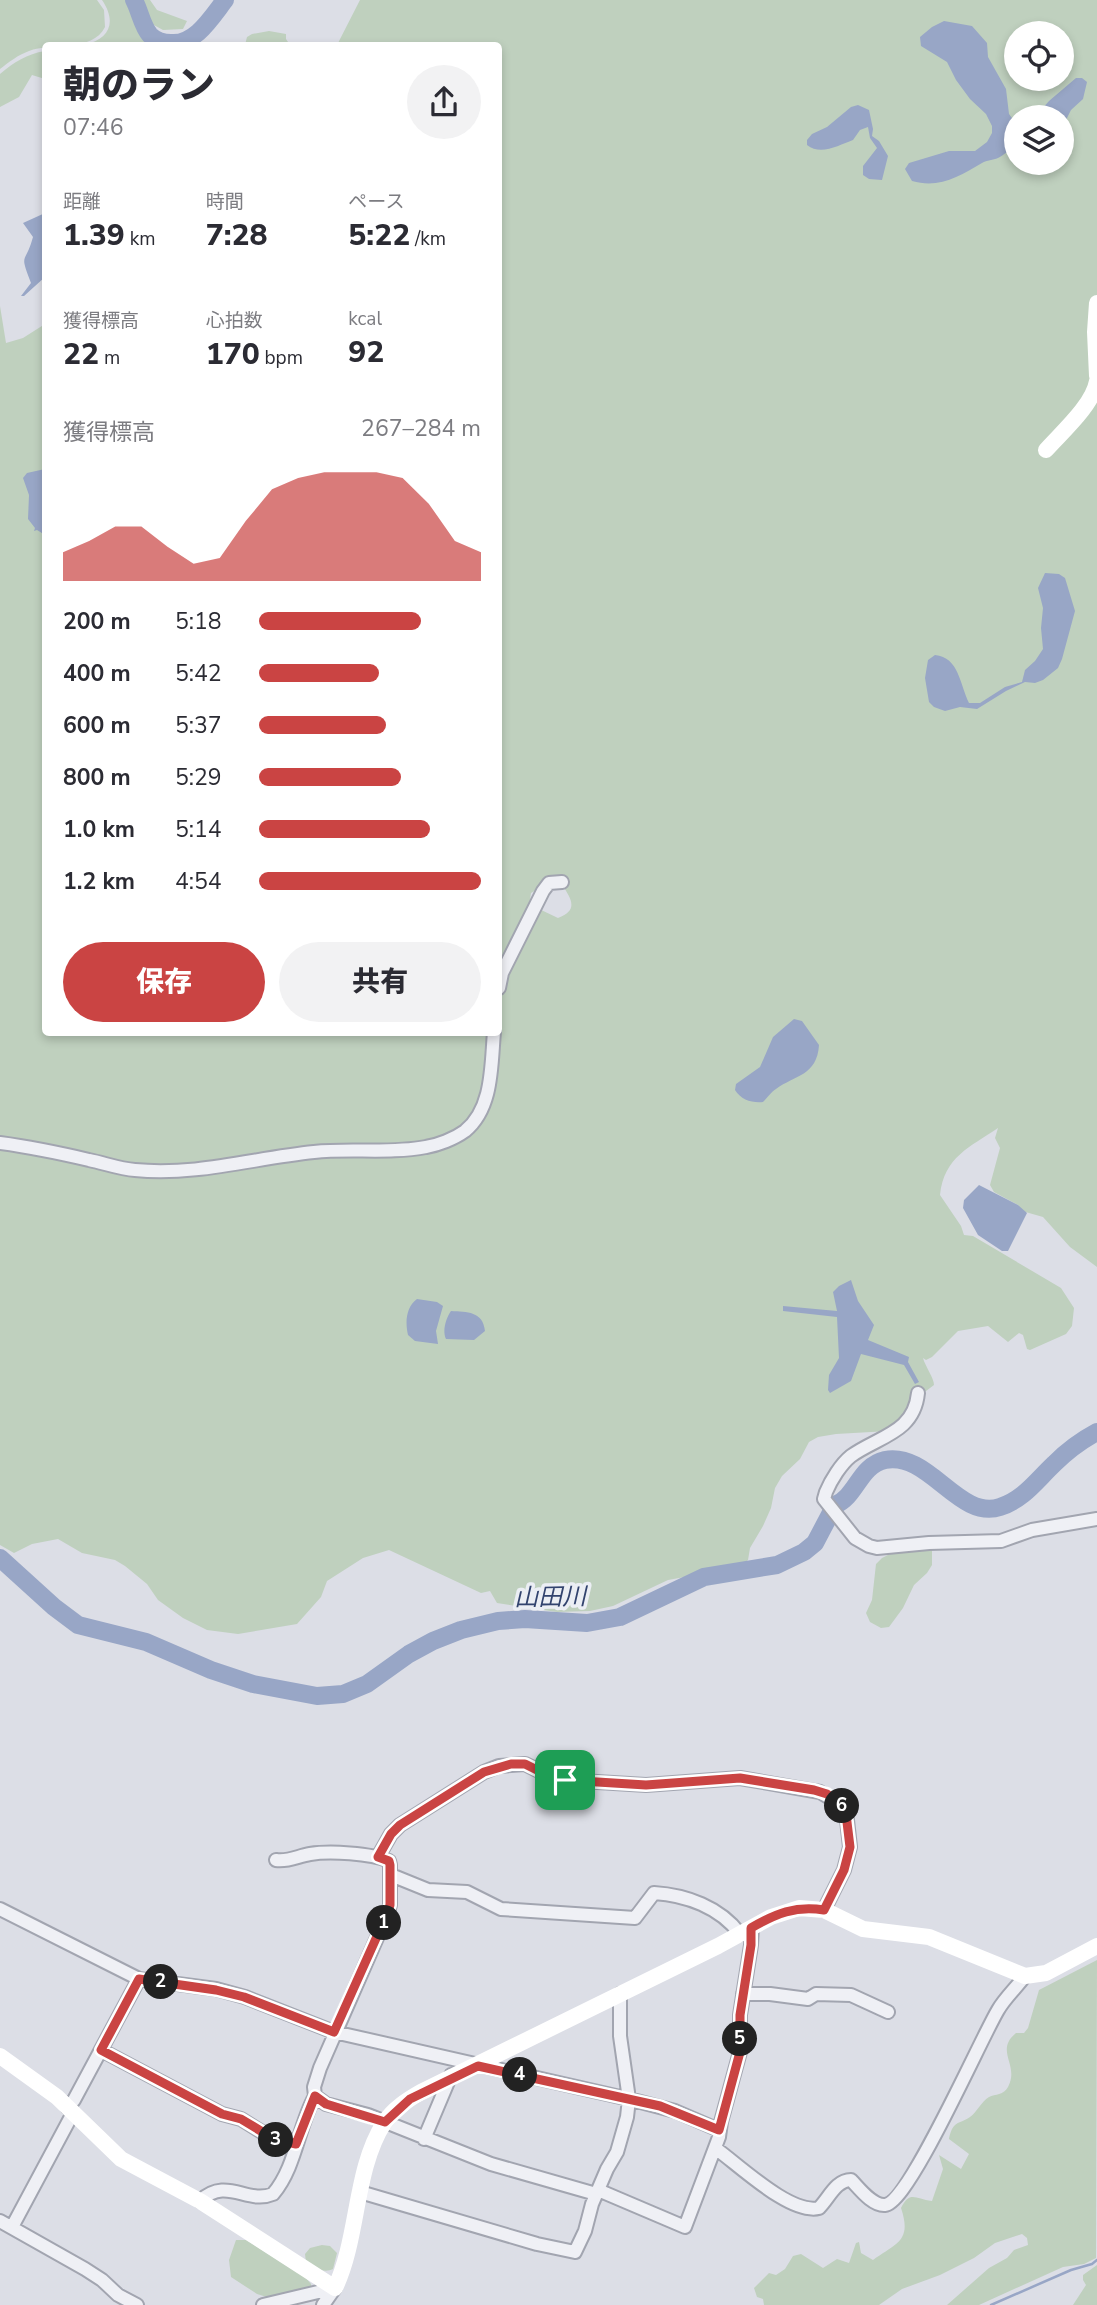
<!DOCTYPE html>
<html lang="ja">
<meta charset="utf-8">
<style>
body{margin:0;font-family:"Nunito Sans","Noto Sans JP",sans-serif;background:#f2f2f3;color:#2b2b33;height:100vh;display:flex;flex-direction:column;font-size:26px;white-space:nowrap}
*{box-sizing:border-box;margin:0}
p{font-size:23px;color:#7c7c81}
.icon{flex:none;width:38px;height:38px;fill:none;stroke:currentColor;stroke-width:2;stroke-linecap:round;stroke-linejoin:round}
.map{position:relative;flex:1;overflow:hidden}
.details{position:absolute;left:42px;top:42px;width:460px;height:994px;display:flex;flex-direction:column;background:#fff;border-radius:7px;box-shadow:0 4px 10px #0003}
.details>*{flex:none}
.tools{position:absolute;left:1004px;top:21px;display:grid;gap:14px}
.tools a{display:grid;place-items:center;width:70px;height:70px;border-radius:50%;background:#fff;box-shadow:0 4px 10px #0003;font-size:35px}
.pin{position:absolute;display:grid;place-items:center;width:60px;height:60px;color:#fff;margin:-30px;border-radius:14px;box-shadow:0 4px 10px #0006}
.km{position:absolute;width:35px;height:35px;margin:-18px;border-radius:50%;background:#222;color:#fff;font-size:19px;line-height:35px;text-align:center}
.round{display:grid;place-items:center;flex:none;width:74px;height:74px;border-radius:37px;background:#f2f2f3}
.overview{display:flex;align-items:center;justify-content:space-between;height:119px;padding:0 21px}
h1{font-size:38px;font-weight:800;line-height:52px}
.metrics{display:grid;grid-template-columns:repeat(3,1fr);gap:10px;height:119px;padding:7px 21px}
.metrics div{display:grid;align-content:center}
.metrics b{font-size:30px;font-weight:800}
.metrics small{font-size:19px;font-weight:400}
.metrics p{font-size:19px}
.chart{height:196px;padding:14px 21px}
.chart p{display:flex;justify-content:space-between}
.chart svg{width:100%;height:126px;margin-top:7px;fill:#ca4443;opacity:.7}
.action{display:flex;gap:14px;margin-top:auto;padding:14px 21px}
.action a{flex:1;height:80px;border-radius:42px;background:#ca4443;color:#fff;font-size:28px;font-weight:800;line-height:80px;text-align:center}
.action a+a{background:#f2f2f3;color:#2b2b33}
ul{padding:0 21px;list-style:none;font-size:23px}
li{display:grid;grid-template-columns:112px 84px 1fr;align-items:center;height:52px}
li i{height:18px;border-radius:9px;background:#ca4443}
.map>svg:first-child{display:block}
</style>
<div class="map">
<svg width="1097" height="2305" viewBox="0 0 1097 2305">
<rect width="100%" height="100%" fill="#dcdee6"/>
<path fill="#bfd0be" fill-rule="evenodd" d="M0,0H97L104,10L105,27C92,53 51,42 29,51C18,55 9,62 0,69Z
M102,0H131L148,37L144,44L84,45C110,39 117,22 102,0Z
M141,0H150L157,10L187,21L183,29L163,30L152,24Z
M360,0H1097V1267L1070,1247L1043,1217L1022,1211L1018,1205L994,1192L990,1185L1000,1148L995,1138L998,1128C970,1147 944,1157 940,1195L961,1226L964,1235L973,1236L1061,1288L1074,1308L1072,1326L1066,1334L1030,1350L1027,1349L1023,1335L1019,1333L1008,1342L988,1326L958,1331L932,1357L926,1360L923,1358C925,1366 934,1378 934,1385L922,1394L914,1409L889,1431L836,1434L818,1437L809,1442L800,1459L782,1476L775,1488L771,1508L763,1526L750,1548L748,1560L740,1567L668,1580L613,1606L590,1611L557,1612L497,1603L490,1591L481,1593L389,1550L363,1558L327,1581L321,1597L297,1624L238,1634L207,1630L183,1618L158,1600L147,1584L125,1566L115,1560L82,1553L58,1539L32,1544L14,1553L0,1545V1145L132,1172L284,1158L424,1151L477,1122L499,1032V998L504,972L537,908L558,918C579,910 571,899 563,886H543L531,893L529,906L499,976V46L337,45ZM1017,33H1062V79H1017ZM1017,117H1062V163H1017Z
M269,31L286,34V39L290,45H245L247,37L252,34Z
M45,51V79L32,75L19,97L0,107V74C14,62 27,54 45,51Z
M0,306L6,343L23,338L45,324L46,1032L491,1033C489,1046 485,1099 480,1108C469,1128 440,1138 420,1143L161,1170L0,1141Z
M902,1548H932V1565L927,1573L914,1585L903,1608L889,1627L881,1628L870,1622L866,1613L872,1600L876,1564L882,1558Z
M1097,1960L1096,2258L1084,2264L1063,2267L979,2305H947L989,2268L1007,2258L1014,2250L1028,2245L1027,2238L1022,2234L995,2243L974,2258L940,2275L902,2289L879,2305H764L763,2299L757,2297L754,2288L769,2273L776,2275L785,2269L793,2256L801,2254L823,2268L837,2259L849,2263L856,2243L859,2242L861,2253L873,2260C897,2243 912,2241 901,2208C910,2190 915,2199 932,2201L943,2169L939,2155L961,2169L969,2154L949,2139C949,2137 951,2131 952,2129C956,2121 964,2122 970,2117C977,2112 981,2102 989,2097C995,2094 1004,2095 1008,2087C1020,2065 994,2051 1016,2033H1024L1028,2028L1039,1990Z
M236,2240H246L306,2278L311,2284V2289L270,2298L257,2294L231,2277L229,2260Z
M322,2245L330,2246L337,2253L333,2269C323,2274 314,2267 306,2262L305,2254L310,2248Z
M1097,2265V2305H1073L1086,2285L1083,2280V2275Z"/>
<path fill="#98a6c6" d="M944,21L972,26L987,43L988,57L1006,89L1009,114L1017,125V145C1011,149 1004,155 998,158C993,160 987,160 982,163C960,176 939,189 912,181L905,169L909,163L949,151H975L987,142L992,133V126L986,114L970,99L956,80L947,62L921,46L920,37L932,27Z
M1076,78H1082L1087,82L1083,99L1071,110L1062,128V117H1035L1049,101Z
M858,105L869,110L873,129L872,136L879,141L888,156L882,180L869,179L863,175V166L877,148L870,138L868,127L860,130L853,140C839,145 821,156 807,145V140L812,134L827,127L851,107Z
M45,213V277L24,296H21L31,283C19,251 25,266 33,237L23,223Z
M45,469H46L45,535L37,530L34,531L35,528L28,519L29,495L23,478L27,473Z
M1045,573L1059,574L1065,578L1075,611L1062,659L1058,668L1043,680L1035,683L1025,682L1006,691L977,709L960,707L945,711L934,707L929,702L925,678L928,660L935,655C959,657 960,685 969,703H980L1005,687L1022,682L1025,670L1035,661L1043,649L1041,628L1043,608L1038,588Z
M794,1019L802,1021L819,1045C817,1076 795,1075 776,1089C771,1092 767,1098 763,1102C752,1103 741,1100 735,1090L736,1084L760,1067L773,1037Z
M979,1185L1018,1205L1027,1213L1008,1251H1002L978,1235L963,1208L964,1200Z
M851,1280L858,1301L874,1325L868,1340L909,1357L908,1362L919,1382L915,1384L904,1365L861,1354L851,1381L830,1393L828,1390L829,1375L839,1358L837,1317L783,1311V1306L837,1311L833,1292L839,1286Z
M417,1299L437,1302L443,1306L436,1331L438,1344L415,1341L408,1335C405,1322 406,1307 417,1299Z
M451,1311C467,1312 483,1311 485,1331L474,1340L446,1339C442,1331 446,1318 451,1311Z"/>
<g fill="none" stroke-linecap="round" stroke-linejoin="round">
<path stroke="#98a6c6" stroke-width="2.5" d="M991,2305L1071,2270L1092,2264L1097,2260"/>
<path stroke="#98a6c6" stroke-width="18" d="M134,0C140,11 142,26 150,35C156,41 163,43 171,43C195,45 211,18 225,0
M0,1558L54,1607L78,1625L146,1642L211,1670L253,1684L317,1696L343,1694L367,1684L409,1654L433,1641L461,1630L498,1621L525,1619L587,1623L620,1617L704,1577L777,1565L804,1552L815,1543L835,1505C857,1496 859,1466 885,1460C929,1451 959,1521 1000,1507C1024,1499 1036,1481 1054,1464C1066,1452 1082,1440 1097,1432"/>
<g stroke="#a2a5b0" stroke-width="16">
<path id="street" d="M499,988L502,973L543,891L549,883L562,882
M0,1143C30,1147 59,1153 89,1160C104,1163 120,1169 135,1170C197,1176 254,1158 314,1152C350,1148 390,1154 426,1147C438,1145 454,1139 465,1131C493,1108 491,1066 494,1032
M918,1393C914,1433 879,1436 851,1456C841,1464 831,1480 826,1492L824,1499L855,1538L869,1546L877,1548L929,1543L1001,1541L1032,1530L1097,1519
M378,1857L391,1834L400,1825L484,1772L499,1766L525,1764L555,1779L565,1780L646,1785L740,1778L820,1792L843,1806L847,1820L850,1847L844,1870L824,1910
M276,1860C288,1862 298,1856 310,1854C329,1851 371,1853 389,1861L390,1865V1905L387,1915L320,2068L314,2087L315,2096L326,2104L368,2115L491,2164L596,2194
M391,1875L428,1890L467,1892L501,1909L635,1918L654,1893C686,1895 720,1907 740,1934
M0,1909L139,1979L216,1989L245,1997L334,2032L629,2099L675,2111L719,2130
M743,1994H770L808,1999L816,1994L851,1995L888,2012
M101,2050L222,2114L241,2119L273,2139L296,2144
M67,2107L74,2100L139,1979
M424,2139L451,2075
M715,2148C738,2164 790,2215 819,2208C829,2198 836,2180 851,2180C859,2188 872,2206 885,2205C909,2203 981,2038 998,2010C1005,1998 1016,1988 1025,1976
M598,2190L685,2227L719,2137L721,2122L740,2052V2015L751,1945L752,1928
M360,2192L537,2244L575,2252L585,2231L592,2204L607,2169L617,2152L627,2117L629,2099L620,2036V1994
M200,2201C227,2176 247,2205 273,2194C296,2167 298,2127 315,2096
M0,2221L85,2269L102,2280L118,2295L137,2305
M12,2227L73,2113
M263,2305L335,2288
M323,2305L335,2288"/>
</g>
<use href="#street" stroke="#eff0f5" stroke-width="12"/>
<path stroke="#fff" stroke-width="16" d="M1097,303L1095,332L1097,376
M1046,450C1062,432 1093,405 1097,381
M0,2056L57,2097L121,2159L200,2201L335,2288C359,2238 354,2170 384,2123C393,2109 407,2100 421,2092L718,1946L771,1917L799,1908L824,1910L863,1929L929,1937L1025,1976L1046,1973L1097,1946"/>
</g>
<g fill="none" stroke-linecap="round" stroke-linejoin="round">
<g stroke="#fff" stroke-width="14">
<path id="route" d="M511,1764H525L555,1779L565,1780L646,1785L740,1778L814,1790L827,1794L843,1806L846,1814L850,1847L844,1870L824,1910C796,1905 775,1914 751,1928V1945L740,2015V2052L719,2130L660,2106L478,2066L410,2099L385,2122L326,2104L315,2096L296,2144L274,2139L241,2119L222,2114L101,2050L139,1979L216,1990L244,1997L334,2032L387,1914L390,1905V1865L389,1861L378,1857L391,1834L400,1825L484,1772Z"/>
</g>
<use href="#route" stroke="#ca4443" stroke-width="9"/>
</g>
<g text-anchor="middle" dominant-baseline="central" stroke-width="7" stroke-linejoin="round" paint-order="stroke">
<g font-size="24" font-style="italic" fill="#32436e" stroke="#ebeef4">
<text transform="translate(550 1597) rotate(-1)">山田川</text>
</g>
</g>
</svg>
<div class="tools">
<a><svg class="icon" aria-label="locate" viewBox="0 0 24 24"><circle cx="12" cy="12" r="6"/><path d="M12 2v4M12 18v4M2 12h4M18 12h4"/></svg></a>
<a><svg class="icon" aria-label="layers" viewBox="0 0 24 24"><path d="M12 4l9 5-9 5-9-5zM3 14l9 5 9-5"/></svg></a>
</div>
<div class="pin" style="left:565px;top:1780px;background:#1e9e55"><svg class="icon" aria-label="arrive" viewBox="0 0 24 24"><path d="M6 21V4h12l-3 4 3 4H6"/></svg></div>
<b class="km" style="left:384px;top:1923px">1</b>
<b class="km" style="left:161px;top:1982px">2</b>
<b class="km" style="left:276px;top:2140px">3</b>
<b class="km" style="left:520px;top:2075px">4</b>
<b class="km" style="left:740px;top:2039px">5</b>
<b class="km" style="left:842px;top:1806px">6</b>
<section class="details">
<div class="overview"><div><h1>朝のラン</h1><p>07:46</p></div><a class="round"><svg class="icon" aria-label="share" viewBox="0 0 24 24"><path d="M12 15V3M7 8l5-5 5 5M5 13v7h14v-7"/></svg></a></div>
<div class="metrics">
<div><p>距離</p><b>1.39<small> km</small></b></div>
<div><p>時間</p><b>7:28</b></div>
<div><p>ペース</p><b>5:22<small> /km</small></b></div>
</div>
<div class="metrics">
<div><p>獲得標高</p><b>22<small> m</small></b></div>
<div><p>心拍数</p><b>170<small> bpm</small></b></div>
<div><p>kcal</p><b>92</b></div>
</div>
<div class="chart"><p><span>獲得標高</span>267–284 m</p>
<svg viewBox="0 0 160 44" preserveAspectRatio="none"><path d="M0 44V34L10 30L20 25L30 25L40 32L50 38L60 36L70 23L80 12L90 8L100 6L110 6L120 6L130 8L140 17L150 30L160 34V44z"/></svg>
</div>
<ul>
<li><b>200 m</b>5:18<i style="width:73%"></i></li>
<li><b>400 m</b>5:42<i style="width:54%"></i></li>
<li><b>600 m</b>5:37<i style="width:57%"></i></li>
<li><b>800 m</b>5:29<i style="width:64%"></i></li>
<li><b>1.0 km</b>5:14<i style="width:77%"></i></li>
<li><b>1.2 km</b>4:54<i style="width:100%"></i></li>
</ul>
<div class="action"><a>保存</a><a>共有</a></div>
</section>
</div>
